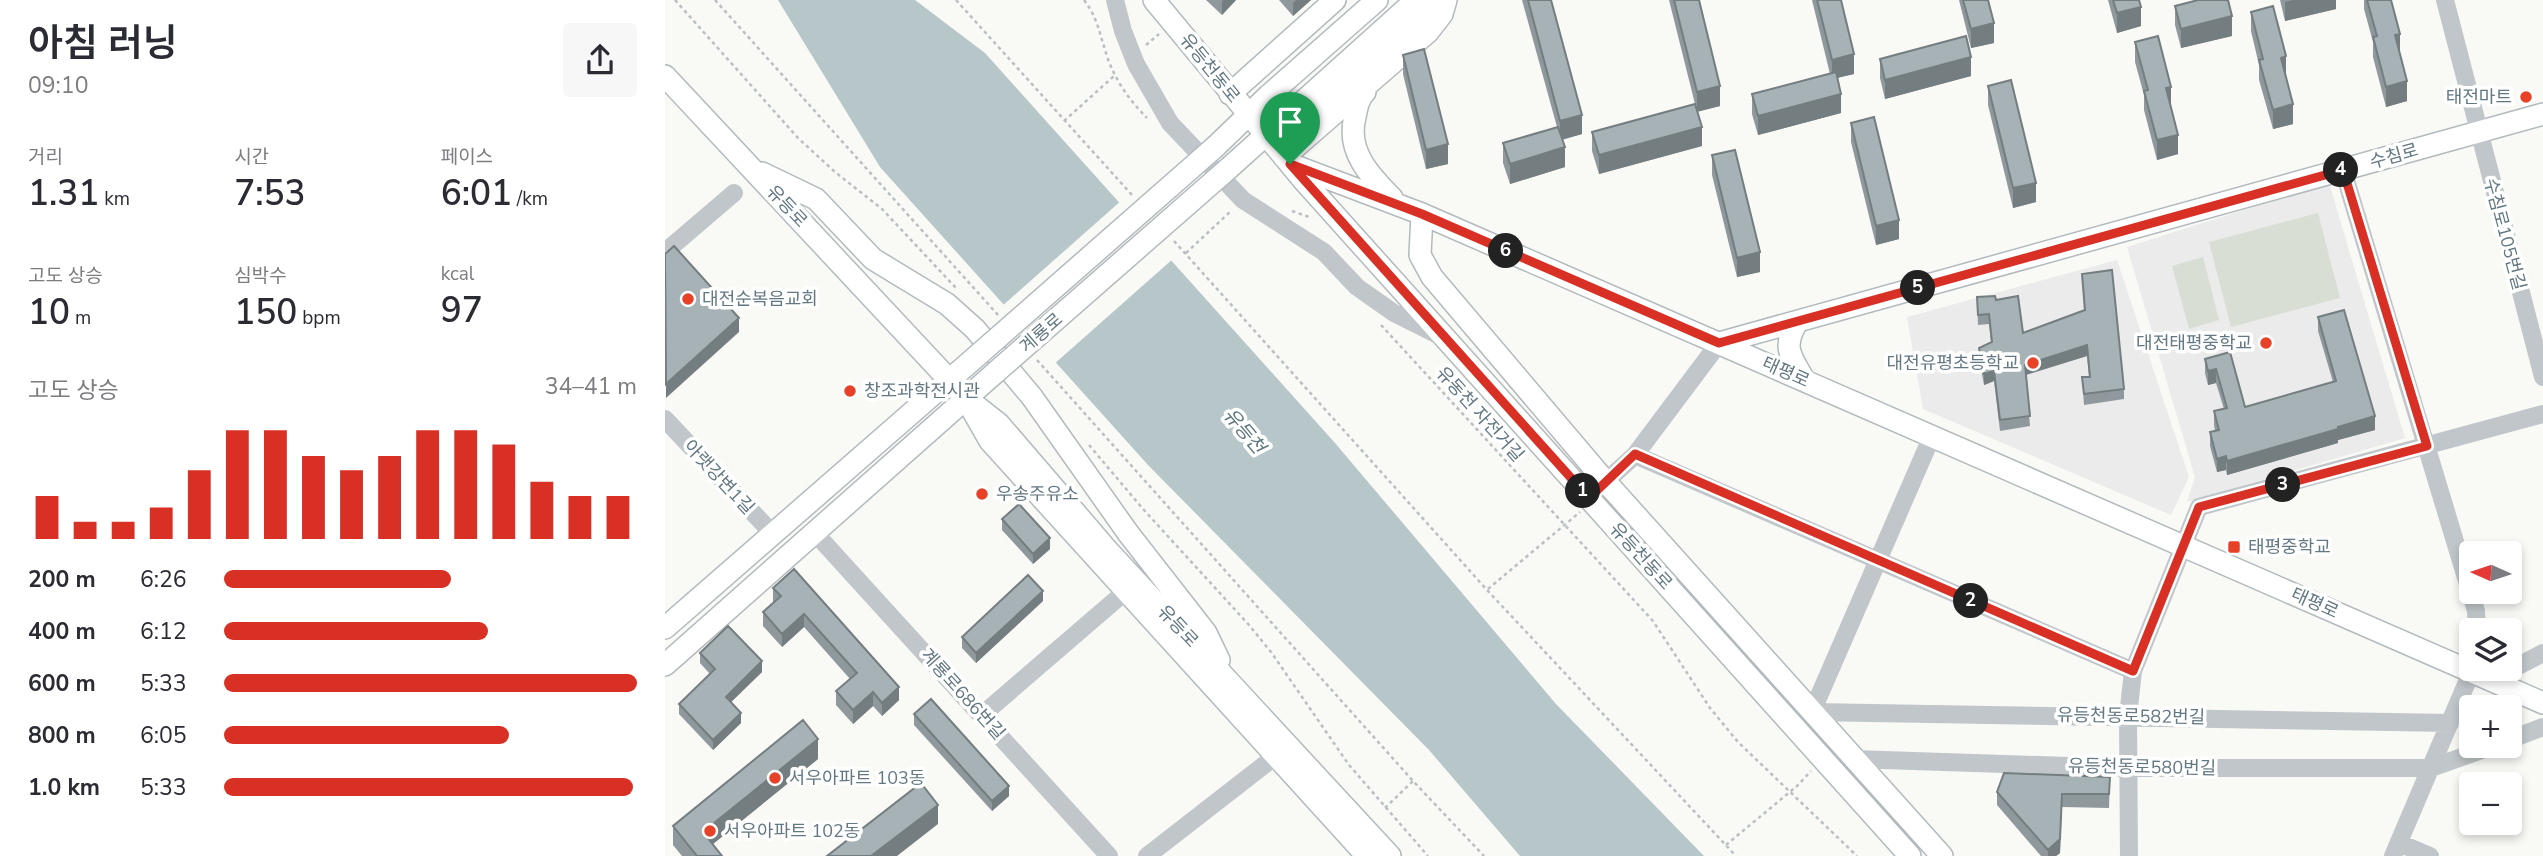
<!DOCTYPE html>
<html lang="ko">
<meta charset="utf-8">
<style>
body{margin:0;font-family:"Nunito Sans","Noto Sans KR",sans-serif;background:#f7f7f7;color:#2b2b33;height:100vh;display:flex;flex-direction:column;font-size:26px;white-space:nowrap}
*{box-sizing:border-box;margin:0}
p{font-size:23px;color:#7c7c81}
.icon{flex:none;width:38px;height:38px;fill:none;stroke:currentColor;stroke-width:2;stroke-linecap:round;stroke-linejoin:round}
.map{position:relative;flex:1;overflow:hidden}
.side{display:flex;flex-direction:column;background:#fff;width:665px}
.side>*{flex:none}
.needle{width:46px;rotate:273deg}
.fabs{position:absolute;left:1794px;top:541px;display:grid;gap:14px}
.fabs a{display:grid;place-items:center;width:63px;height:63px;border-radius:7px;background:#fff;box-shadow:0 4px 10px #0003;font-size:35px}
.pin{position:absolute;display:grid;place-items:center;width:60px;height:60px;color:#fff;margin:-72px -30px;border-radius:50% 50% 50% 0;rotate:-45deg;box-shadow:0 0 7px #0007}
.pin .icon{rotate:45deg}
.km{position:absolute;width:35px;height:35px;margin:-18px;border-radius:50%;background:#222;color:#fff;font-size:19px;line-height:35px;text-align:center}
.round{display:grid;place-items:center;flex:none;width:74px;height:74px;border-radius:7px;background:#f7f7f7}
.headline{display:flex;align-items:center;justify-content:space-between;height:119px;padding:0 28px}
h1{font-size:38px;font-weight:600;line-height:52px}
.metrics{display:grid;grid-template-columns:repeat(3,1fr);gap:10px;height:119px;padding:7px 28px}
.metrics div{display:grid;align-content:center}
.metrics b{font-size:35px;font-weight:600}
.metrics small{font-size:19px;font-weight:400}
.metrics p{font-size:19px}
.chart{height:196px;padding:14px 28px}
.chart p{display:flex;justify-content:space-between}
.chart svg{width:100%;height:126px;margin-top:7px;stroke:#d93025;stroke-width:6}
ul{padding:0 28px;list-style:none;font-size:23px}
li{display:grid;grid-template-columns:112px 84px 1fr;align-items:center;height:52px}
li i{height:18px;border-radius:9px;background:#d93025}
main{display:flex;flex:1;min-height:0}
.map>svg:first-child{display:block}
</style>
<main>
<section class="side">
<div class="headline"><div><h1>아침 러닝</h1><p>09:10</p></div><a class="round"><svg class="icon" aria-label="share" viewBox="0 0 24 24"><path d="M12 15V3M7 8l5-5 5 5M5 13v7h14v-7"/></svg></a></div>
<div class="metrics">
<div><p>거리</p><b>1.31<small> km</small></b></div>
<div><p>시간</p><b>7:53</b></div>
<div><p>페이스</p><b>6:01<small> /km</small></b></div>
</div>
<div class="metrics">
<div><p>고도 상승</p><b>10<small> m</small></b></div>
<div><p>심박수</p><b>150<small> bpm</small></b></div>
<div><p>kcal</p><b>97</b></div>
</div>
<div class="chart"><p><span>고도 상승</span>34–41 m</p>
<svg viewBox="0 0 160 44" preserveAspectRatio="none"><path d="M5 44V29M15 44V38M25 44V38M35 44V33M45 44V20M55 44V6M65 44V6M75 44V15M85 44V20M95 44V15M105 44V6M115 44V6M125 44V11M135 44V24M145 44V29M155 44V29"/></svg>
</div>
<ul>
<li><b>200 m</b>6:26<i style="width:55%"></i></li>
<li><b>400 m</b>6:12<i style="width:64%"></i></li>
<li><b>600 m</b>5:33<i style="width:100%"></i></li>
<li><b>800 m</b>6:05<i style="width:69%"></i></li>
<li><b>1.0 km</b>5:33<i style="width:99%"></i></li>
</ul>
</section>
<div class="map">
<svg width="1878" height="856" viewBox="0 0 1878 856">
<rect width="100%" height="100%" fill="#f9f9f6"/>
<path fill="#eaebea" d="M1664,183L1740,438L1522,502L1530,477L1462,247Z
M1452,260L1524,477L1506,515L1258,409L1242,317Z"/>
<path fill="#d9ded5" d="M1653,213L1675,298L1566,327L1544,242Z
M1538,257L1554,320L1524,329L1507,266Z"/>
<path fill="#b7c7c9" d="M113,0H250L320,53L670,443L891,704L1039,856H855L764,750L483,465L215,167Z"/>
<path fill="#f9f9f6" d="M457,200L509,258L388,365L336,307Z"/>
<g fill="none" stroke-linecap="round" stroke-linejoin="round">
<g stroke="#b3babd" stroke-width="24">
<path id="major" d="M489,0L640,182L1245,856
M0,76L301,398L334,424L444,552L725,856
M700,92C693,99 692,107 690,117C681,151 705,176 727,198
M565,94L670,0
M627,117C668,108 741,32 775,2
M550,147L603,96L712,0
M619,157L763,32L777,14L781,0
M625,164L757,214L1878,703
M564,168L751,0
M97,173L151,199L208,259L282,304L310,329L367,397L463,533L541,633L554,660
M757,214L755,255L767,277L940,481L1277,856
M1133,321C1116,347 1126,357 1140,381
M1054,343L1878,114
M305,406L325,441L702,856
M0,628L313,355
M0,665L331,372"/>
</g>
<path stroke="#babfc1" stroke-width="2.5" stroke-dasharray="3.5 3.5" stroke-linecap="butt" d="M10,0L133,138L170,172L217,209L291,288
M50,0L333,315
M291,0L467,195
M419,0C437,23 436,49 450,75C458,91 470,106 482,118
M481,45L494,34
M399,121L449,76
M627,211L647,218
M509,241L822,590L1071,856
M521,253L567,210
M716,325L988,621L1045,708L1073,742L1192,856
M372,360L748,781L819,856
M424,445L478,509L584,625L606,652L684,765L763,856
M823,589L915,512
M720,808L748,781
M1061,845L1132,786L1146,771"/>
<path stroke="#c0c6c9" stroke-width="18" d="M450,0L458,31L471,64L505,123L578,200L659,252L692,287L729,313L777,337
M1780,0L1878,377
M1678,170L1811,611L1812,630
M0,252L69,193
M0,419L108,534
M1267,436L1147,712L1785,723
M970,455L1468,671
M924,497L970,455L1054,343
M150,533L444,856
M1826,680L1878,653
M317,715L461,591
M1844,740L1878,727
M1188,759L1462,768H1766L1828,746
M1734,843L1765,856
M482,856L612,755
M1464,856L1463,716L1468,671L1534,507L1878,414
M1728,856L1808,668"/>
<use href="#major" stroke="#fff" stroke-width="21"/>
<g stroke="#b3babd" stroke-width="24" stroke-linecap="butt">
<path id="major-bridge" d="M313,355L550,147
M331,372L564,168"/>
</g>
<use href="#major-bridge" stroke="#fff" stroke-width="21"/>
</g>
<path fill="#8f999d" d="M541,0H571L557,15Z
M614,0H646L628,16Z
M857,0H886L917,134L897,140L900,167L845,184L838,163V143L892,127Z
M1004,0H1034L1055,106L1033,111L1037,146L934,174L927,151V132L1030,104Z
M1147,0H1176L1189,74L1172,78L1176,113L1093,135L1087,114V94L1165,74Z
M1294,0H1323L1329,43L1306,48Z
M1443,0H1474L1476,26L1452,33Z
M1615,0H1671V9L1620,21Z
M1699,0H1726L1742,101L1721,107L1708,57V42L1699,9Z
M1510,6L1567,36L1516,48L1510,25Z
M1586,12L1621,76L1628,124L1608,129L1594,80V65L1586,31Z
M1470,42L1506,106L1513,154L1492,160L1479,110V95L1470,62Z
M738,55L783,164L761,169L738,74Z
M1215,59L1306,76L1220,99L1215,78Z
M1323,86L1371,202L1348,208L1323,105Z
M1186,123L1234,239L1211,245L1186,142Z
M1047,155L1095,272L1072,277L1047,175Z
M1417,274L1459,389V399L1419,405L1417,377H1424L1422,356L1361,375L1365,426L1335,431L1329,381L1319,385L1314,358V348L1326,343L1324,324L1313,325L1312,297L1331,300L1358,333L1419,310Z
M1653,317L1710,430L1673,440V443L1562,475L1561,470L1552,472L1545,446V432L1550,431L1549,425V411L1559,409L1551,383L1543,385L1540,373V359L1565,352L1580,407L1668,382L1653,331Z
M337,519L385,549L368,564L337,530Z
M129,569L234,700L217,716L208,706L188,724L171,705V691L185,679L139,627L117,647L98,626V612L109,602L108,601V588Z
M378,601L311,663L297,648V637Z
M35,653L97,672L66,702L76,723L48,750L14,714V704L45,674L35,663Z
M249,714L344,796L327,811L249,725Z
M153,759L48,844L57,856H17L8,845V826Z
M1445,777L1444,808L1397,807L1395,853L1391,856H1376L1332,805V792Z"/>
<path fill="#747d7f" d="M558,0H571L557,15V2Z
M631,0H646L628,16V3Z
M1628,0H1671V9L1620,21V2Z
M1476,7V26L1452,33V13Z
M1567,16V36L1516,48V29Z
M1329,23V43L1306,48V29Z
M1735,34V53L1730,54V35Z
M1189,54V74L1167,79V60Z
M1621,56V76L1616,77V58Z
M1306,57V76L1220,99V80Z
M1742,81V101L1721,107V87Z
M1055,86V106L1032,112V92Z
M1506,87V106L1501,88Z
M1176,94V113L1093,135V116Z
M1628,104V124L1608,129V110Z
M917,115V134L895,140V121Z
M1037,127V146L934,174V155Z
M1513,135V154L1492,160V140Z
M783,144V164L761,169V150Z
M900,147V167L845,184V164Z
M1371,183V202L1348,208V188Z
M1234,220V239L1211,245V226Z
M1095,252V272L1072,277V258Z
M74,318V332L1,398V384Z
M1422,345V356L1360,375V365Z
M1551,369V383L1543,385V371Z
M1329,371V381L1319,385V374Z
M1710,416V430L1673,440V443L1562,475V461Z
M1561,456V470L1552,472V459Z
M385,538V549L368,564V554Z
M378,591V601L311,663V653Z
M139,614V627L117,647V634Z
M97,661V672L61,707V697Z
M234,687V700L217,716V703Z
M208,692V706L188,724V710Z
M76,713V723L48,750V740Z
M153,739V759L38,852V832Z
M344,786V796L327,811V801Z
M1397,794L1395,853L1391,856H1383V850Z
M273,805V824L232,856H206Z"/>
<path fill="#a6b2b6" stroke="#747d7f" stroke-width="2" d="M863,0H886L917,115L895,121Z
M1009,0H1034L1055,86L1032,92Z
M1152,0H1176L1189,54L1167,60Z
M1298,0H1323L1329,23L1306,29Z
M1448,0H1474L1476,7L1452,13Z
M1533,0H1563L1567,16L1516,29L1510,6Z
M1702,0H1726L1735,34L1730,35L1742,81L1721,87L1708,37L1712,36Z
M1608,6L1621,56L1616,58L1628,104L1608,110L1594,60L1598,59L1586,12Z
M1301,36L1306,57L1220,80L1215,59Z
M1493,36L1506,87L1501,88L1513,135L1492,140L1479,91L1483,90L1470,42Z
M759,49L783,144L761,150L738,55Z
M1171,72L1176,94L1093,116L1087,94Z
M1346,80L1371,183L1348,188L1323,86Z
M1030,104L1037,127L934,155L927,132Z
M1209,117L1234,220L1211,226L1186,123Z
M893,127L900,147L845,164L838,143Z
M1070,150L1095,252L1072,258L1047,155Z
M9,246L74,318L1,384L0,254Z
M1447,270L1459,389L1419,394L1417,377H1425L1422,345L1360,365L1365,416L1335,420L1329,371L1319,374L1314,348L1327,342L1324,314L1313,315L1312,297L1330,296L1331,300L1353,296L1358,333L1420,310L1417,274Z
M1679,310L1710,416L1673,427V429L1562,461L1561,456L1552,459L1545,432L1554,430L1549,411L1562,408L1551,369L1543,371L1540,359L1565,352L1580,407L1671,381L1653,317Z
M354,504L385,538L368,554L337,519Z
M129,569L234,687L217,703L208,692L188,710L171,691L192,673L139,614L117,634L98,612L116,596L108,588Z
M363,575L378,591L311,653L297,637Z
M63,626L97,661L61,697L76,713L48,740L14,704L50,669L35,653Z
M266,699L344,786L327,801L249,714Z
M138,720L153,739L38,832L57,856H32L8,826Z
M1339,773L1445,777L1444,794H1397L1395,839L1383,850L1332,792Z
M256,783L273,805L206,856H162Z"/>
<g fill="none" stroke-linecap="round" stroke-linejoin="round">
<g stroke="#fff" stroke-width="14">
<path id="route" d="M625,164L757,214L1054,343L1678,170L1762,446L1534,507L1468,671L970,454L924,498Z"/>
</g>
<use href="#route" stroke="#d93025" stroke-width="9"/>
</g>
<g fill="#e74128" stroke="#fff" stroke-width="2.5">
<circle cx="1861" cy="97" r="7"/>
<circle cx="23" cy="299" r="7"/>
<circle cx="1601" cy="343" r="7"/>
<circle cx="1368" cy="363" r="7"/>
<circle cx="185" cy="391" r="7"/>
<circle cx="317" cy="494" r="7"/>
<rect x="1562" y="540" width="14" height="14" rx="3.5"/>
<circle cx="110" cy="778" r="7"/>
<circle cx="45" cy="831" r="7"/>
</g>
<g text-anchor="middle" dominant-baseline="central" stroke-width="7" stroke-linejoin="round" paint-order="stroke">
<g font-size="18" fill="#637882" stroke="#fff">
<text transform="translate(545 68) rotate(51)">유등천동로</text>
<text transform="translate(1729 156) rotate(-16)">수침로</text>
<text transform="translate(122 206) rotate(47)">유등로</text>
<text transform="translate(1840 234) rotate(75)">수침로105번길</text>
<text transform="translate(376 333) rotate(-41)">계룡로</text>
<text transform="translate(1121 372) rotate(24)">태평로</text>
<text transform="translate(815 414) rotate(48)">유동천 자전거길</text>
<text transform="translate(54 477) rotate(47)">아랫강변1길</text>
<text transform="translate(976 556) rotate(48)">유등천동로</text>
<text transform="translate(1650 603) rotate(24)">태평로</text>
<text transform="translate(513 626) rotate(47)">유등로</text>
<text transform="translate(298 694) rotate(48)">계룡로686번길</text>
<text transform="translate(1466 716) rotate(1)">유등천동로582번길</text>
<text transform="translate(1477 767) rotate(1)">유등천동로580번길</text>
</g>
<g font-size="18" fill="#637882" stroke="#fff" text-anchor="start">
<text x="1847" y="97" text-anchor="end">태전마트</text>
<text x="37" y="299">대전순복음교회</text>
<text x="1587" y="343" text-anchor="end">대전태평중학교</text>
<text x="1354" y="363" text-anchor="end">대전유평초등학교</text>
<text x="199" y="391">창조과학전시관</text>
<text x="331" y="494">우송주유소</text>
<text x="1583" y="547">태평중학교</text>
<text x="124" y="778">서우아파트 103동</text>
<text x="59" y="831">서우아파트 102동</text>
</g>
<g font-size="19" font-style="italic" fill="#5e777c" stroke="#fff">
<text transform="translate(579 431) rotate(50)">유등천</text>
</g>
</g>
</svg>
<div class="fabs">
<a><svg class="needle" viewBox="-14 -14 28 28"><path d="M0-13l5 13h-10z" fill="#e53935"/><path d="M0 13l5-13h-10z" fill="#7c7c81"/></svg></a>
<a><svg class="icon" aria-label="layers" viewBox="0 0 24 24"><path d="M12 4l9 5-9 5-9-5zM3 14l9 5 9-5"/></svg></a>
<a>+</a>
<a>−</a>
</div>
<div class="pin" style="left:625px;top:164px;background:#1e9e55"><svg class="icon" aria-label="arrive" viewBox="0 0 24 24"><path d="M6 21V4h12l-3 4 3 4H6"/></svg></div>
<b class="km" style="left:918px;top:491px">1</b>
<b class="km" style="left:1306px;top:601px">2</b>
<b class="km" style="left:1618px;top:485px">3</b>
<b class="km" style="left:1676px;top:170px">4</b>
<b class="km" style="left:1253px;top:288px">5</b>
<b class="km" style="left:841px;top:251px">6</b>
</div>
</main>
